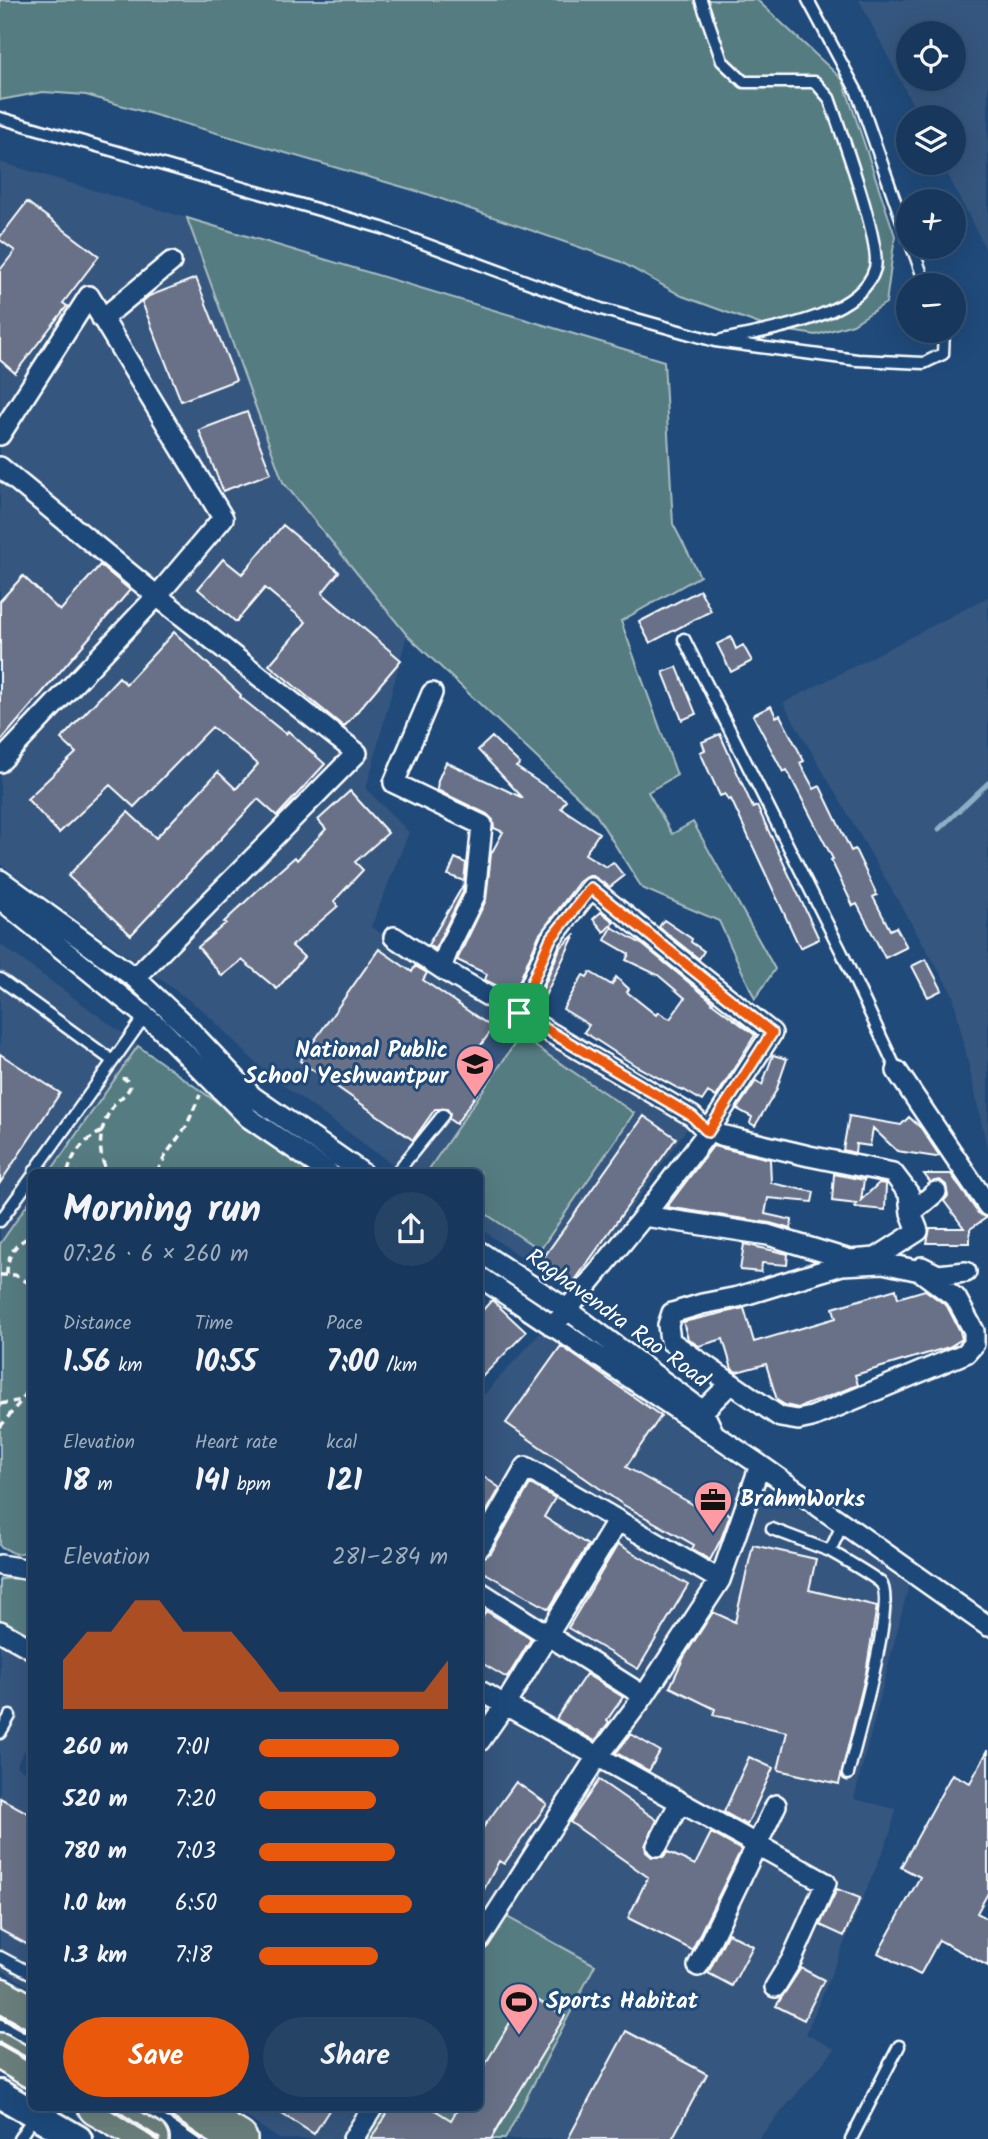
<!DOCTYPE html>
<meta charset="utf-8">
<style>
body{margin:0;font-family:Kalam,sans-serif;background:#244365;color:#f1f3f6;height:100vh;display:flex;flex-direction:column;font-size:26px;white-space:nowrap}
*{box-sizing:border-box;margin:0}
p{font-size:23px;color:#9eacbb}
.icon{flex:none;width:38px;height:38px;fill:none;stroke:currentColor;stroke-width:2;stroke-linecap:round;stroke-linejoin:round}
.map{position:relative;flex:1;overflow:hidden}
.sheet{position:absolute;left:28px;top:1169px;width:455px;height:942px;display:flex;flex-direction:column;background:#17385c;border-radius:10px;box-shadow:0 7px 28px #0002,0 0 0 2px #365272}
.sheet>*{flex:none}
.fabs{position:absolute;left:896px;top:21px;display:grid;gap:14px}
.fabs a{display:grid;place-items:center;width:70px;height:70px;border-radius:50%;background:#17385c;box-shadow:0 7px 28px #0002,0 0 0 2px #365272;font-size:35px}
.pin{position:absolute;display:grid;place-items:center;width:60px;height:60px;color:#fff;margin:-30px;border-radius:14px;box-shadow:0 4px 10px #0006}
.round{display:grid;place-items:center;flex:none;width:74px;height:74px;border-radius:37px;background:#244365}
.summary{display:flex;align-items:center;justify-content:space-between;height:119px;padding:0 35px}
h1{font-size:38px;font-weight:800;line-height:52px}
.figures{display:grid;grid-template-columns:repeat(3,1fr);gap:10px;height:119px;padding:7px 35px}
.figures div{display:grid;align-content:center}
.figures b{font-size:30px;font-weight:800}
.figures small{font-size:19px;font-weight:400}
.figures p{font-size:19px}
.chart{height:196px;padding:14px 35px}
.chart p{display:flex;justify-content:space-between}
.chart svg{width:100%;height:126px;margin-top:7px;fill:#ea580c;opacity:.7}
.action{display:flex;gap:14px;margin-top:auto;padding:14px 35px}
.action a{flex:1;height:80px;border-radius:42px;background:#ea580c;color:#fff;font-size:28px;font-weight:800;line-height:80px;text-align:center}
.action a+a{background:#244365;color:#f1f3f6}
ul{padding:0 35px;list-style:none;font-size:23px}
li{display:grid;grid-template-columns:112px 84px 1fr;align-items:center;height:52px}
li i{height:18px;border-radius:9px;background:#ea580c}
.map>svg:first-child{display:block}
</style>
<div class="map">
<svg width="988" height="2139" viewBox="0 0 988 2139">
<rect width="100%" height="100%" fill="#1f4a7a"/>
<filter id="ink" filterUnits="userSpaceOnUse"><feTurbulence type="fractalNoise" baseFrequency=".0143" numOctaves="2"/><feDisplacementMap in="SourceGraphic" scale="14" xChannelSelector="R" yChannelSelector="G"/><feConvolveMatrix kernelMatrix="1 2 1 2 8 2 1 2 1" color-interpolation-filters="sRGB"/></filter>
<g filter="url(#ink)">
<path fill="#35567e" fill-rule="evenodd" d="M859,0H988V254L942,163H954V117H919ZM908,33H954V79H908Z
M0,162L187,218L283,482L407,635L366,789L409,832L371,927L690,1124L572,1295L480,1228V1172H403L266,1073L204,1011L0,864Z
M988,597V1152L953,995L783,703Z
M0,944L262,1135L245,1172H32V1551L15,1554L0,1546Z
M542,1331L909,1585L854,1799L896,1809L890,1834L806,2034L835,2049L758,2139H505L595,1965L480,1943V1399Z
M0,1635L31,1653V1739L16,1766L31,1775V1988L0,1969Z
M231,2107H379L359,2139H279Z"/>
<path fill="#557b81" stroke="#aabdc0" stroke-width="2" d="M0,0H757L843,80L895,236L886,303L853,324L816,335L770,328L682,296L619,261L427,194L86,95L43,92L0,100Z
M187,218L664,361L673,524L700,576L621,621L677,775L648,792L672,834L693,822L775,969L755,999L719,921L642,888L595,813L407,635L283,482Z
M520,1036L634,1113L540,1250L480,1210V1172H427Z
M138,1046L315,1172H50Z
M31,1199L32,1551L15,1554L0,1546V1244Z
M31,1578V1643L0,1625V1579Z
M498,1912L595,1965L505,2139H360L379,2107H480V1943Z"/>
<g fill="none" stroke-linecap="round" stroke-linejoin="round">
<path stroke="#8daec4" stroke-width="5" d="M939,829L988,783"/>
</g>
<path fill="#677187" stroke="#fff" stroke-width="2" d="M27,202L99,256L63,303L67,306L15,373L0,360V270L15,251L0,240V237Z
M196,278L236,380L181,401L142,302L149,296Z
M247,412L271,473L223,491L199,430Z
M283,525L339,572L322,593L401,660L344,727L269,665L306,622L265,588L236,622L198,589L223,559L242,574Z
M100,565L130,590L0,742V601L23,576L60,611Z
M700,590L711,611L650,643L639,622Z
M174,632L241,695L240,697L286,734L288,731L325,764L277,816L258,799L131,935L68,876L128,812L156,838L218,772L236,789L258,764L212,727L134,807L110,785L59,833L27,799L76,753L61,739L119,677L126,684Z
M731,637L736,649L743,645L752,661L731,672L717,644Z
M677,667L696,714L682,720L663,672Z
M771,706L776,717L780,715L804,761L800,763L814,789L820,786L851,851L855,849L877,895L873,897L890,930L896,927L907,947L885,958L857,904L853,906L831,860L833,859L787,770L783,772L753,715Z
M720,734L753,808L757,806L819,939L800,948L731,799L728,800L725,794L720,796L700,752L705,750L702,742Z
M492,737L520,764L516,767L566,800L561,808L599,833L585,854L606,867L613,862L624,876L610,887L593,876H587L579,882L539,935L514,994L485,980L487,974L457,960L486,900L491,854L503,832L494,828L493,820L487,814L437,790L438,780L446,762L523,798L478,750Z
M350,791L388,833L355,862L363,870L334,901L338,906L292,946L304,957L277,989L242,960L222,976L198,947L226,923L224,922L261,887L295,857L297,860L326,829L318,820Z
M455,858L466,863L464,881L448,875Z
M464,884L463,892L435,949L428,945Z
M601,912L614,922L604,932L593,919Z
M664,920L692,939L691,942L704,951L699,959L659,927Z
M612,927L643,945L713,1002L712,1003L755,1035L716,1097L708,1092L702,1101L684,1090L683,1091L636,1066L584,1032L589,1025L563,1009L583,975L587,977L590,972L612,985L616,977L629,989L627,992L656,1015L658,1012L670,1019L685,998L658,975L626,960L629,954L605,940Z
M575,934L541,1004L537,1003L560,948Z
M379,949L412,972L415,966L427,973L423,980L493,1028L462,1072L482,1086L456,1124L449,1119L450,1113L447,1109H435L413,1140L300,1061Z
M926,959L942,990L928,997L912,966Z
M0,1054L60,1093L0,1183Z
M773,1055L787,1059L776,1091L755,1126L750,1123L752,1117L737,1109L756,1081L762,1085Z
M644,1116L676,1138L571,1286L539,1264Z
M849,1116L901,1125L909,1117L921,1128L939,1155L936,1157L897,1151L873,1128L870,1146L856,1144L855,1153L843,1150Z
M713,1146L770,1159L771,1183L814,1192L812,1202L768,1198L765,1214L792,1220L791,1229L770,1223L667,1207Z
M834,1174L864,1180L861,1200L879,1183L886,1184L885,1210L854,1207L857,1204L832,1201Z
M924,1174H951L978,1213L986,1218L970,1229V1243H927L930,1228H964L944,1201L948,1196L946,1185L940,1180L930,1182Z
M744,1244L788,1254L787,1265L762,1263L761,1272L740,1270Z
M896,1289L898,1298L925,1290L947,1306L960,1331L962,1339L949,1347L855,1375L858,1385L798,1408L785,1405L777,1400L766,1364L737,1372L732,1369L723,1339L699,1346L688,1339L683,1322L744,1308L754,1342L836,1318L833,1308Z
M492,1300L526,1332L480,1379V1313Z
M561,1346L661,1416L626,1467L712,1515L717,1506L730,1515L721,1539L710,1560L692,1549L694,1545L622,1504L506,1423Z
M480,1474L500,1488L480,1523Z
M530,1484L555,1498L544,1517L588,1545L549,1609L480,1570V1559L491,1553Z
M618,1544L688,1585L638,1669L568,1628Z
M753,1545L816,1559L809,1590L877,1606L866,1673L839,1784L778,1770L787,1732L713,1715L715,1709L670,1687L684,1657L713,1612L735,1622Z
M486,1611L531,1639L507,1678L480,1662V1622Z
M586,1674L623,1697L607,1720L609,1722L595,1741L556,1719Z
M631,1734L660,1751L649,1771L616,1753Z
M988,1750V1893L977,1913L988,1919V1966L939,1940L920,1975L878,1953L920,1877L901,1867L952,1774L970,1783Z
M749,1757L773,1768L747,1825L724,1812Z
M599,1780L657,1820L645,1846L646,1852L652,1857H663L668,1852L695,1865L711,1833L741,1850L692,1950L628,1918L648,1877L570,1822Z
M516,1782L547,1804L504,1864L499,1861L480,1897V1832Z
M0,1798L32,1815V1947L0,1930Z
M837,1889L860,1898L844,1936L820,1925Z
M728,1933L753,1946L732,1986L708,1973Z
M801,1968L824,1980L804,2020L776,2006Z
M527,1994L565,2016L491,2139H371L390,2107H430L451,2120L459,2107H480V2073Z
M626,2031L707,2074L672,2139H568Z
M271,2107H331L314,2134Z"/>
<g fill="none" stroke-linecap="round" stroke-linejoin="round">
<g stroke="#fff" stroke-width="15">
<path id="lane" d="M701,0L722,61L744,82H815L829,98C839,126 882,245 875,268C862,317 765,331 722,340
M808,0L857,92L908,238
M0,118L382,228L601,309L715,341L857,360L924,363L943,354L944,331
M912,247L926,285
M684,639L842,953L897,1071
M0,979L113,1061
M34,1172L145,1016
M397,1172L443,1115
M0,1221L32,1177
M843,1523L830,1551C840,1557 875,1577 881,1583C897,1602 855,1745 848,1774
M772,1529L830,1551
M0,1733L10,1716
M0,1957L32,1974
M19,2139L35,2115
M851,2139L899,2046"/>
</g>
<g stroke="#fff" stroke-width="24">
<path id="street" d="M102,319L171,262
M0,435L89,296L223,518L157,596L0,467
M432,693L394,783L482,825L475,895L450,945L441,968
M0,762L157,596L357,753L135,978
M0,880L135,978L187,1027L252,1096L361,1172
M0,899L160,1028L249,1118L328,1172
M394,937L447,972L692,1116L708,1132L809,1156L893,1173L909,1194L911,1213L918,1231L876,1258L850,1260L768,1235L644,1216
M519,1013L550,940L591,888L772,1033L708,1132L644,1216L553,1327
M897,1071L988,1206
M911,1213L936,1192
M480,1252L568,1310L703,1411L714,1434
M883,1263L920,1271L956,1298L974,1331V1344L966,1353L812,1417L798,1420L780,1417L670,1341L668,1325L672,1313L702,1304L738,1297L842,1265Z
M922,1267L938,1275L966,1272
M480,1277L760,1465L988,1626
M703,1411L731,1383
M480,1547L526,1467L720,1580
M0,1565L25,1569L32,1568
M480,1592L644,1696
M0,1631L32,1649
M480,1691L826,1883L792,1959L775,1987
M480,1741L505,1705L618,1520
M657,1846L680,1802
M480,1939L591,1766L644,1696L720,1580L760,1465
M698,1966L776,1805
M353,2139L373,2107"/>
</g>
<g stroke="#fff" stroke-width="32">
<path id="secondary" d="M0,2094L78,2139"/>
</g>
<g stroke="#fff" stroke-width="40">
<path id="highway" d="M0,1996L32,2014
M0,2051L32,2070
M96,2107L151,2139
M186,2107L239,2139"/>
</g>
<path stroke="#fff" stroke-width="3.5" stroke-dasharray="7 5" stroke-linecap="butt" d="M105,1167C96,1147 101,1121 115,1104C120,1098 127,1094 130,1087L126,1079L119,1078
M68,1172C73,1152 84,1140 103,1131
M157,1172L167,1153L186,1127L200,1095
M7,1274C7,1256 14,1243 32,1236
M0,1275H15L32,1285
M0,1404L22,1400L32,1383
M0,1427L20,1402"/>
<use href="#lane" stroke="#1f4a7a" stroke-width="10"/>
<use href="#street" stroke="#1f4a7a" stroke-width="19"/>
<use href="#secondary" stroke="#1f4a7a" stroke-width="26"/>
<use href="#highway" stroke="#6b7f7c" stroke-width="35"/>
<path stroke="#fff" stroke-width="5" d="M0,2015L32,2033
M0,2044L32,2062
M109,2107L158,2139
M155,2107L202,2139"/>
</g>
</g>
<g fill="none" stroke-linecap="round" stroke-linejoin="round" filter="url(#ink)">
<g stroke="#fff" stroke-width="14">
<path id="route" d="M591,888L772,1033L708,1132L692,1116L519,1013L550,940Z"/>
</g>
<use href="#route" stroke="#ea580c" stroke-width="9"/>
</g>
<defs>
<g id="school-pin" transform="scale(2.0125)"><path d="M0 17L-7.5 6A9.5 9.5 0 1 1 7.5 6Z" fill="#ff9aa2" stroke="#1f4a7a"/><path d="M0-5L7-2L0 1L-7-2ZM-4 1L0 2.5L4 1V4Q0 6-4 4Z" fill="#111"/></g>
<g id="office-pin" transform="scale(2.0125)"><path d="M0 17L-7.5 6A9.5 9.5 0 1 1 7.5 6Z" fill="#ff9aa2" stroke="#1f4a7a"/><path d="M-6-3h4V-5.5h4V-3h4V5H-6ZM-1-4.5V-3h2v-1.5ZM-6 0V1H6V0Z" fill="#111"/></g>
<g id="stadium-pin" transform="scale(2.0125)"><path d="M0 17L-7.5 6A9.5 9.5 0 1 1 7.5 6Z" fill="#ff9aa2" stroke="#1f4a7a"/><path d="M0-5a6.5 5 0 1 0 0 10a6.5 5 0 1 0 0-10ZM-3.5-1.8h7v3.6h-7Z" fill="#111"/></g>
</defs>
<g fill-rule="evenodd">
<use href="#school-pin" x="475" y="1064"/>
<use href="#office-pin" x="713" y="1500"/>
<use href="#stadium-pin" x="519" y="2002"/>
</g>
<g text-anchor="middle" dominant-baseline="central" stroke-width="6" stroke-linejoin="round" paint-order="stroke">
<g font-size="23" font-weight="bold" fill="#fff" stroke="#1f4a7a" text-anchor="start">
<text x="448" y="1051" text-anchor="end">National Public<tspan x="448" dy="26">School Yeshwantpur</tspan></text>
<text x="740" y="1500">BrahmWorks</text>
<text x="546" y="2002">Sports Habitat</text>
</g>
<g font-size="23" fill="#fff" stroke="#1f4a7a">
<text transform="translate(617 1319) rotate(36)">Raghavendra Rao Road</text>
</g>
</g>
</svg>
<div class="fabs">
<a><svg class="icon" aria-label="locate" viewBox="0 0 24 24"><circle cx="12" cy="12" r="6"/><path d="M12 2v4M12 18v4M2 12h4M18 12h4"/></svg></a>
<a><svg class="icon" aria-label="layers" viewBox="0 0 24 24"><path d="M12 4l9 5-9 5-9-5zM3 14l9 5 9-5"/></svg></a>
<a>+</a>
<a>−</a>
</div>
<div class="pin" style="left:519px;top:1013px;background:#1e9e55"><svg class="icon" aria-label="arrive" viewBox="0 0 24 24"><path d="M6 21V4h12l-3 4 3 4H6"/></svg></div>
<section class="sheet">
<div class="summary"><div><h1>Morning run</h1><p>07:26 · 6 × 260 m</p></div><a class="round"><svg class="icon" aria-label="share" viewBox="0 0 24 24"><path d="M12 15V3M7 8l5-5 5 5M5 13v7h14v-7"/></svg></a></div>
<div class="figures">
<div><p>Distance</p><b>1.56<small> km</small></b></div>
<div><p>Time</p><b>10:55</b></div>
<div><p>Pace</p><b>7:00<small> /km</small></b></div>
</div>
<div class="figures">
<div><p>Elevation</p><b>18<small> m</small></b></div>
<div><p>Heart rate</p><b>141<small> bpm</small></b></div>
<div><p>kcal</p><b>121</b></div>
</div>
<div class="chart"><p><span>Elevation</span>281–284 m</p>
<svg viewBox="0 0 160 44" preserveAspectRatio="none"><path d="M0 44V27L10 17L20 17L30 6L40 6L50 17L60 17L70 17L80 27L90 38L100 38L110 38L120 38L130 38L140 38L150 38L160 27V44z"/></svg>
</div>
<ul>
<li><b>260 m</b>7:01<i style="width:74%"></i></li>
<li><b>520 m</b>7:20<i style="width:62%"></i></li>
<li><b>780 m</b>7:03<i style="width:72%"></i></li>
<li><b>1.0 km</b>6:50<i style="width:81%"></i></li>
<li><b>1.3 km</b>7:18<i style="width:63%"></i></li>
</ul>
<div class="action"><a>Save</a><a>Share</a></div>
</section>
</div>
